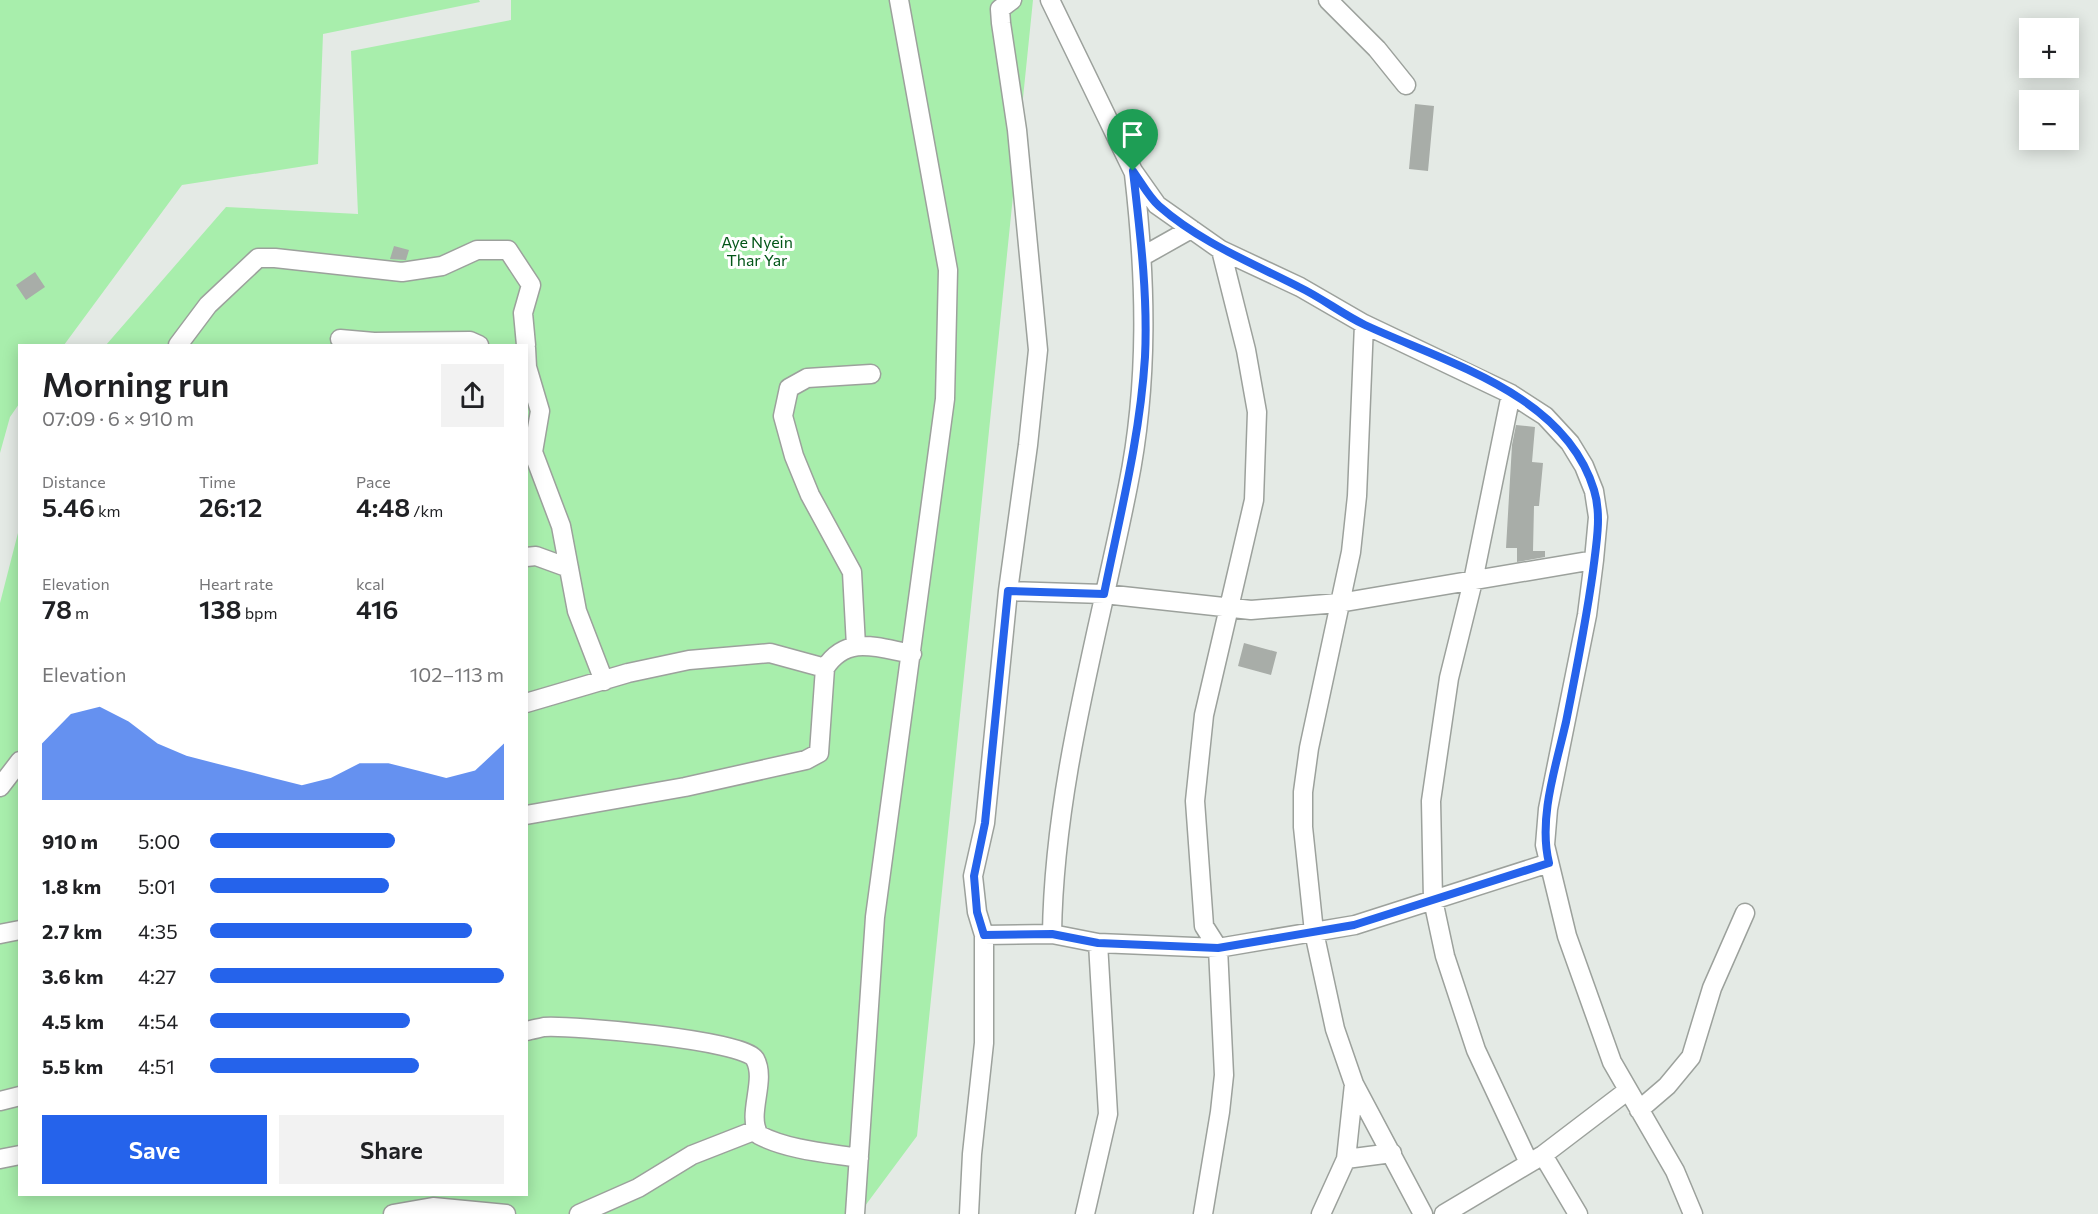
<!DOCTYPE html>
<meta charset="utf-8">
<style>
body{margin:0;font-family:Commissioner,sans-serif;background:#f2f2f2;color:#202124;height:100vh;display:flex;flex-direction:column;font-size:22px;white-space:nowrap}
*{box-sizing:border-box;margin:0}
p{font-size:20px;color:#757577}
.icon{flex:none;width:33px;height:33px;fill:none;stroke:currentColor;stroke-width:2;stroke-linecap:round;stroke-linejoin:round}
.map{position:relative;flex:1;overflow:hidden}
.drawer{position:absolute;left:18px;top:344px;width:510px;height:852px;display:flex;flex-direction:column;background:#fff;border-radius:0px;box-shadow:0 3px 15px #0003}
.drawer>*{flex:none}
.buttons{position:absolute;left:2019px;top:18px;display:grid;gap:12px}
.buttons a{display:grid;place-items:center;width:60px;height:60px;border-radius:0px;background:#fff;box-shadow:0 3px 15px #0003;font-size:30px}
.pin{position:absolute;display:grid;place-items:center;width:51px;height:51px;color:#fff;margin:-62px -26px;border-radius:50% 50% 50% 0;rotate:-45deg;box-shadow:0 0 6px #0007}
.pin .icon{rotate:45deg}
.round{display:grid;place-items:center;flex:none;width:63px;height:63px;border-radius:0px;background:#f2f2f2}
.head{display:flex;align-items:center;justify-content:space-between;height:102px;padding:0 24px}
h1{font-size:33px;font-weight:600;line-height:45px}
.stats{display:grid;grid-template-columns:repeat(3,1fr);gap:9px;height:102px;padding:6px 24px}
.stats div{display:grid;align-content:center}
.stats b{font-size:26px;font-weight:600}
.stats small{font-size:16px;font-weight:400}
.stats p{font-size:16px}
.chart{height:168px;padding:12px 24px}
.chart p{display:flex;justify-content:space-between}
.chart svg{width:100%;height:108px;margin-top:6px;fill:#2563eb;opacity:.7}
.cta{display:flex;gap:12px;margin-top:auto;padding:12px 24px}
.cta a{flex:1;height:69px;border-radius:0px;background:#2563eb;color:#fff;font-size:24px;font-weight:600;line-height:69px;text-align:center}
.cta a+a{background:#f2f2f2;color:#202124}
ul{padding:0 24px;list-style:none;font-size:20px}
li{display:grid;grid-template-columns:96px 72px 1fr;align-items:center;height:45px}
li i{height:15px;border-radius:8px;background:#2563eb}
.map>svg:first-child{display:block}
</style>
<div class="map">
<svg width="2098" height="1214" viewBox="0 0 2098 1214">
<rect width="100%" height="100%" fill="#e4eae5"/>
<path fill="#a8eeac" d="M0,0H479L480,2L323,34L318,164L182,185L64,345H20L19,404L10,417L0,453Z
M511,0H1033L917,1136L859,1214H0V603L19,529L20,1194H526V345H106L226,207L358,214L351,51L511,20Z"/>
<path fill="#a8ada8" d="M1415,104L1434,106L1428,171L1409,169Z
M394,246L409,250L406,260L390,259Z
M35,272L45,287L26,300L16,285Z
M1516,425L1535,427L1532,462L1543,463L1539,506H1534L1533,551H1545V557L1517,562V548H1506L1512,445Z
M1244,643L1277,652L1271,675L1238,666Z"/>
<g fill="none" stroke-linecap="round" stroke-linejoin="round">
<g stroke="#9ca19c" stroke-width="21">
<path id="minor" d="M1050,0L1133,171L1157,205L1221,250L1300,287L1364,324L1511,394L1545,416L1570,443L1584,466L1594,491L1598,517L1594,560L1587,615L1548,809L1545,845L1567,936L1612,1062L1675,1171L1693,1214
M1328,0L1377,49L1406,85
M1143,256L1191,229
M1364,324L1357,496L1351,552L1309,748L1303,792V827L1314,932L1335,1029L1354,1084L1423,1214
M340,339L374,342L470,341L479,345
M178,345L208,305L258,258H275L402,272L442,266L477,250H508L531,285L523,313L526,345
M526,348L527,367L540,411L533,452L561,526L577,611L604,681
M1511,394L1473,581L1449,678L1431,801L1433,900L1445,956L1476,1050L1529,1163
M526,557L536,556L569,568
M1008,591L1104,594L1251,610L1339,603L1594,560
M856,646L852,572L810,495L794,456L783,416L789,388L807,378L871,374
M526,703L628,673L689,660L770,653L825,668C847,634 878,648 912,654
M0,787L20,761
M526,815L685,787L806,760L819,753L825,668
M0,934L20,930
M1052,934C1054,783 1099,633 1128,486C1149,382 1146,278 1134,174
M984,935L1052,934L1098,943L1218,948L1355,925L1549,863
M526,1031C532,1030 539,1028 544,1027C571,1025 745,1040 755,1059C767,1081 746,1114 759,1135C788,1150 827,1153 859,1158
M0,1101L20,1096
M1639,1110L1667,1086L1691,1057L1712,988L1745,913
M1543,1155L1578,1214
M0,1159L20,1155
M1346,1159L1354,1084
M393,1214L433,1207L506,1214
M579,1214L638,1188L692,1155L756,1130
M855,1214L875,917L945,399L948,270L899,0
M969,1214L972,1154L984,1043V935L977,912L973,876L985,823L1008,591L1028,445L1038,350L1017,130L1001,23L1000,9L1012,0
M1085,1214L1108,1114L1098,943
M1203,1214L1220,1112L1224,1075L1218,948L1204,926L1195,801L1204,715L1254,500L1257,412L1246,350L1221,250
M1321,1214L1346,1159L1392,1153
M1444,1214L1543,1155L1627,1091"/>
</g>
<use href="#minor" stroke="#fff" stroke-width="18"/>
</g>
<g fill="none" stroke-linecap="round" stroke-linejoin="round">
<g stroke="#fff" stroke-width="12">
<path id="route" d="M1133,171C1141,182 1149,197 1159,206C1200,242 1250,262 1299,287C1322,298 1342,314 1365,325C1447,363 1565,394 1594,490C1602,515 1596,546 1593,571C1586,622 1576,672 1566,722C1556,766 1538,818 1549,863L1354,925L1218,948L1098,943L1052,934L984,935L977,912L974,876L985,823L1008,591L1104,594C1120,515 1140,437 1145,357C1148,295 1140,232 1133,171Z"/>
</g>
<use href="#route" stroke="#2563eb" stroke-width="8"/>
</g>
<g text-anchor="middle" dominant-baseline="central" stroke-width="6" stroke-linejoin="round" paint-order="stroke">
<g font-size="16" fill="#035618" stroke="#fff">
<text x="757" y="241">Aye Nyein<tspan x="757" dy="18">Thar Yar</tspan></text>
</g>
</g>
</svg>
<div class="buttons">
<a>+</a>
<a>−</a>
</div>
<div class="pin" style="left:1133px;top:171px;background:#1e9e55"><svg class="icon" aria-label="arrive" viewBox="0 0 24 24"><path d="M6 21V4h12l-3 4 3 4H6"/></svg></div>
<section class="drawer">
<div class="head"><div><h1>Morning run</h1><p>07:09 · 6 × 910 m</p></div><a class="round"><svg class="icon" aria-label="share" viewBox="0 0 24 24"><path d="M12 15V3M7 8l5-5 5 5M5 13v7h14v-7"/></svg></a></div>
<div class="stats">
<div><p>Distance</p><b>5.46<small> km</small></b></div>
<div><p>Time</p><b>26:12</b></div>
<div><p>Pace</p><b>4:48<small> /km</small></b></div>
</div>
<div class="stats">
<div><p>Elevation</p><b>78<small> m</small></b></div>
<div><p>Heart rate</p><b>138<small> bpm</small></b></div>
<div><p>kcal</p><b>416</b></div>
</div>
<div class="chart"><p><span>Elevation</span>102–113 m</p>
<svg viewBox="0 0 160 44" preserveAspectRatio="none"><path d="M0 44V21L10 9L20 6L30 12L40 21L50 26L60 29L70 32L80 35L90 38L100 35L110 29L120 29L130 32L140 35L150 32L160 21V44z"/></svg>
</div>
<ul>
<li><b>910 m</b>5:00<i style="width:63%"></i></li>
<li><b>1.8 km</b>5:01<i style="width:61%"></i></li>
<li><b>2.7 km</b>4:35<i style="width:89%"></i></li>
<li><b>3.6 km</b>4:27<i style="width:100%"></i></li>
<li><b>4.5 km</b>4:54<i style="width:68%"></i></li>
<li><b>5.5 km</b>4:51<i style="width:71%"></i></li>
</ul>
<div class="cta"><a>Save</a><a>Share</a></div>
</section>
</div>
